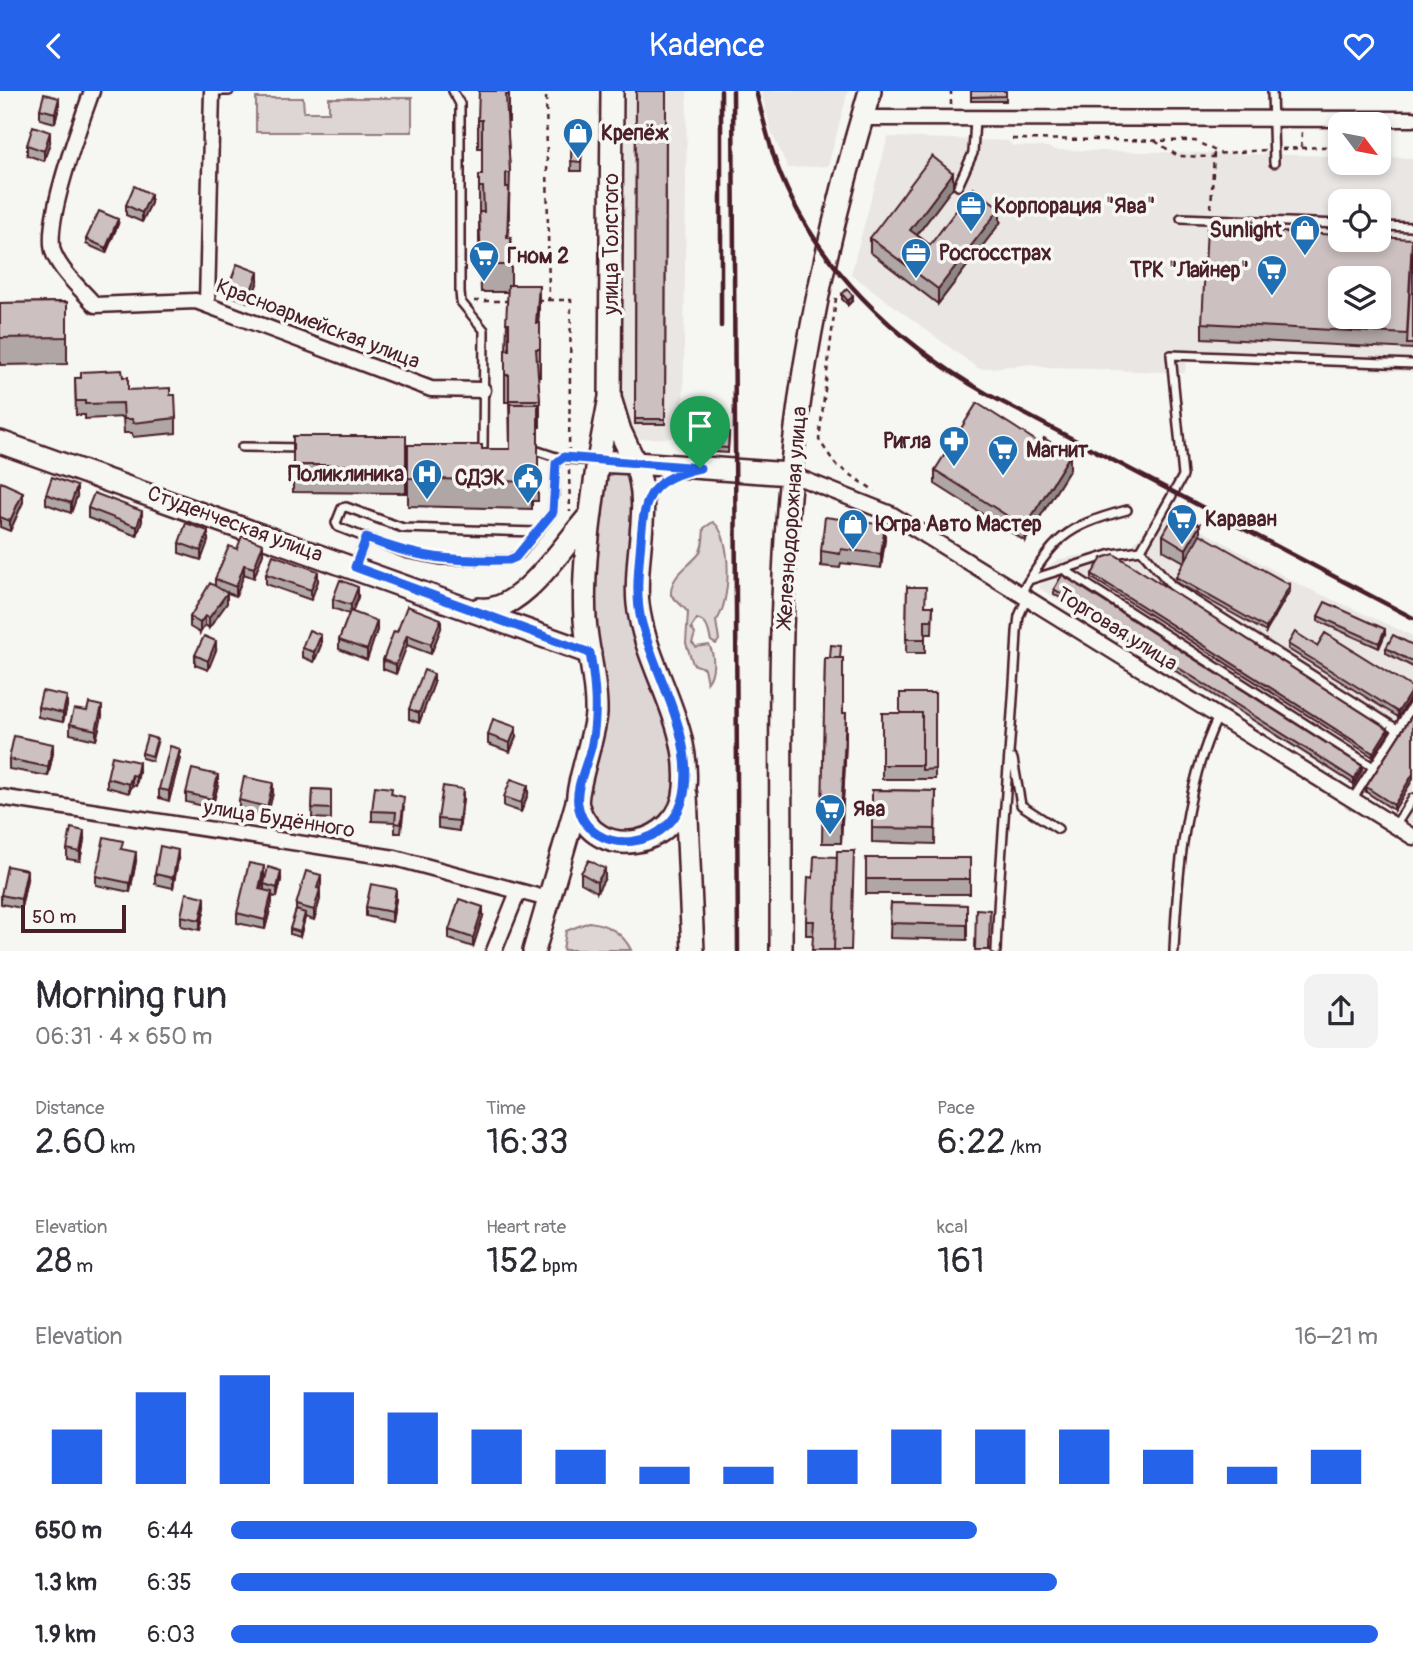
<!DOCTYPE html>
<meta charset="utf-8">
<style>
body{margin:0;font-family:Pangolin,sans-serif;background:#f2f2f3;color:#2b2b33;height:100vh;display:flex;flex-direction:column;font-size:26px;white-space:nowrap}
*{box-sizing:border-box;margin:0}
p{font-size:23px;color:#7c7c81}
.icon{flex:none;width:38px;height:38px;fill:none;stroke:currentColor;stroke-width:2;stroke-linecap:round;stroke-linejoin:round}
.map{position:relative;height:860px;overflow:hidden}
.drawer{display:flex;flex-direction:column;background:#fff;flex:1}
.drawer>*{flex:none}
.needle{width:46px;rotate:122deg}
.controls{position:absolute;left:1328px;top:21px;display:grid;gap:14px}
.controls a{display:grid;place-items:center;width:63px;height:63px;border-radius:14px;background:#fff;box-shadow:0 4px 10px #0003;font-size:35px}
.scale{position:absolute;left:21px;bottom:18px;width:105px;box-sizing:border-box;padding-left:7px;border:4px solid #4a1f2b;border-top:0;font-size:19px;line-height:24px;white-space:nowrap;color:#4a1f2b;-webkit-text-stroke:5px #f6f6f2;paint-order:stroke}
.pin{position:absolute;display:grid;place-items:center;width:60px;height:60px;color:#fff;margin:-72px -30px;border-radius:50% 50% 50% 0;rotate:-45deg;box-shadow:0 0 7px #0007}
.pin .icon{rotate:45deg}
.round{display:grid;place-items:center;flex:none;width:74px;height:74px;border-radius:14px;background:#f2f2f3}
.head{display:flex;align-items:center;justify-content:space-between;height:119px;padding:0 35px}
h1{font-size:38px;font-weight:600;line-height:52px}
.metrics{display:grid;grid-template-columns:repeat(3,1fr);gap:10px;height:119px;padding:7px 35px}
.metrics div{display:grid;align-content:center}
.metrics b{font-size:35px;font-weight:600}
.metrics small{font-size:19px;font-weight:400}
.metrics p{font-size:19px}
.chart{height:196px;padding:14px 35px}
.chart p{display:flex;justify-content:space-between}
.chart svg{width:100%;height:126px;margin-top:7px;stroke:#2563eb;stroke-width:6}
ul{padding:0 35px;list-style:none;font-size:23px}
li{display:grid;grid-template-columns:112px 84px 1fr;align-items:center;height:52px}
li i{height:18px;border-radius:9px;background:#2563eb}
header{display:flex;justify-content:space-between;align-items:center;height:91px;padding:0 35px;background:#2563eb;color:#fff;font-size:32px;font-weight:600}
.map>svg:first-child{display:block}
</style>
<header><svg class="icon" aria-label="back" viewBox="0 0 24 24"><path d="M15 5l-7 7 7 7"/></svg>Kadence<svg class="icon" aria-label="heart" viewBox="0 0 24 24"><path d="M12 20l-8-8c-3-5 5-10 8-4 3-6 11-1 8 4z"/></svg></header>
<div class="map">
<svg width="1413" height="860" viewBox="0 0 1413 860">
<rect width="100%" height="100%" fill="#f6f6f2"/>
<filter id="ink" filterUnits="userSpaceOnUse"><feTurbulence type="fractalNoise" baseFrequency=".0143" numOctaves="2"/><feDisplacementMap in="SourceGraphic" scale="14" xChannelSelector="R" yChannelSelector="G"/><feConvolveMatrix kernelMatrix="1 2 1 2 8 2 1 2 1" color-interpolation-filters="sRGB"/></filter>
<g filter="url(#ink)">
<path fill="#e9e6e3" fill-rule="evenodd" d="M626,0H687L683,346L640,348L630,339L623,324Z
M761,0H848L828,75L788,77L772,42Z
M888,46L1008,50L1013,55L1048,56L1053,59L1340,65V72H1379V66L1413,67V281L1186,271L1185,282L1046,276L1032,273L979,278L851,183ZM1340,110H1379V149H1340ZM1340,187H1379V226H1340Z
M1162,417L1298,493L1413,545V733L1039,497L1049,475L1059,468L1130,457Z"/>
<path fill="#ddd6d5" stroke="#947a80" stroke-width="2" d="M256,7H303L304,21H329V7H412V41H256Z
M621,380L630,384L633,393C631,434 624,479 628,520C634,576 714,694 650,736C631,748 594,738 589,714C586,702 602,654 603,636C607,595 597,555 596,515C595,475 602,433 604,393L607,385Z
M713,431C733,444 731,513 716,530L719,549L716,553L711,550C708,540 709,532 697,528L691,537L695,543L692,552L696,556L709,554C715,564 715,583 707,592L704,577L693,573L686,552L688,521L671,504C670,485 687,477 698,464C704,456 703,446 704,437Z
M589,831C607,833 623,842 631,859H563L566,840Z"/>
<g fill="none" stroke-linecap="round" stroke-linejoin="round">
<g stroke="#4a1f2b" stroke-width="12">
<path id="lane" d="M212,0H229
M453,0L460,13V201L461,211L484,239L483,359H476
M1272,0L1274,72
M958,95L973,62L975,28
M1181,127L1340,133
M1379,135L1413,136
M242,356L303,357
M538,360L559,367
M537,441L403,437L346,416L342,417L336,432L338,436L405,462L442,469H509L520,463L553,421L556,372L559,367L594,370
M1141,459L1172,495L1397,638
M355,476L366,447
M1063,478L1373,676
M1029,489L1112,463L1141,459L1183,385L1171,264L1413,273
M1021,502C1055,447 1063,436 1127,419
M1013,668L1021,714L1058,738
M1352,709L1413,614
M1395,735L1413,707
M996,860C1000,753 1012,647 1017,541L1019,525L1027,507
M1174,860C1177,787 1185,692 1218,626"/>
</g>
<g stroke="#4a1f2b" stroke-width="19">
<path id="street" d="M92,0C81,31 42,134 54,163C62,182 82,199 95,214L196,210L431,298L483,299
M862,27L1413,28
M207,213L212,0
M790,383L891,423L1413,746
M0,706L395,767L548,808
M494,860L518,801"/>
</g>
<g stroke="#4a1f2b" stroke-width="26">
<path id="secondary" d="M611,310L620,340L635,372L790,383
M0,351L590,562
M598,370L635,372C653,416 633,467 638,513C645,576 691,631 685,697C681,757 594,773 578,715C574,700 595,645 596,622C597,590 587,559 585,528C582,476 591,421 598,370Z
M598,370L610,306L612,0
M479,518C521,524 565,452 591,423
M686,704L693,860
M534,860L577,711
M781,860C782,701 776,541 791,383C803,252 832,126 870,0"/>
</g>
<path stroke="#4a1f2b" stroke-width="2.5" stroke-dasharray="5 5" stroke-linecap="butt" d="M951,14V0
M1012,48L1195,50L1220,62
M1155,50L1178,65L1213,66
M1301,57L1340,55
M1282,58L1301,57L1302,41
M1211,117L1214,63L1265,59
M836,207L819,349L836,374L875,400
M537,209H549L546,0
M549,209H571L569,358
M474,210H509
M569,379L570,421"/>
<use href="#lane" stroke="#f6f6f2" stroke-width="7"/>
<use href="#street" stroke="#f6f6f2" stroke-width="14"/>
<use href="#secondary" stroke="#f6f6f2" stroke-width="21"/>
<path stroke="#4a1f2b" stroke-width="4.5" d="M721,0V235
M733,0L738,860
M756,0C762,24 768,49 776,72C813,173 897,252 989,304L1413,527"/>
</g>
<path fill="#afa6a5" stroke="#4a1f2b" stroke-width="2" d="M509,0V31H507L510,82L508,147H511V194L539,221L538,232H540V286H538L540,309V336H538V410H532V418L408,415V354L482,358H510L509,311H505V259H506L508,201H481L479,149V84H482V57H478V29Z
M636,0H666L665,333H635Z
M971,0H1006V10H971Z
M59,16L55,32L40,28V18Z
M572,45L582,46L581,80H571Z
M50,51L44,70L27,64V54Z
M953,96L917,144L930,154L1000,132L938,213L870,161V147Z
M151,112L142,131L126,124V114Z
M118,133L106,162L86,153V148Z
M1413,157V258L1202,247V232Z
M258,190L250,212L229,204V195Z
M842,203L853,209L848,214L842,208Z
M67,211V273L0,274V212Z
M123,286L128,299L170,304L176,327V342L133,346L132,342H124L123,326L85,328V324H76L75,287Z
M716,340L729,341L728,362L714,361Z
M293,345H406V402L293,401Z
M1041,353L1070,378L1025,450L935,393V379Z
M0,394L23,411L10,440L0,436Z
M46,403L77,405L71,422L46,413Z
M88,417L142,430L137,445L88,427Z
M1200,443L1290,499L1266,541L1176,491V486L1184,471L1163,459V444Z
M885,448L881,477L841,472L840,477L821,475V460Z
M208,450L201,469L179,462V452Z
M237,458L263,462L254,487L244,483L236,505L225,501L227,512L209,537L205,534L200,542L190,536V526L215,495V488Z
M266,483L318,490L311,509L266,493Z
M1092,483L1388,643L1373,666L1092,487Z
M907,496L926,515H933L932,543H925V562H906Z
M1054,498L1362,679L1354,693L1054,503Z
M358,506L352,521L377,539L367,569L339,558V549L349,523L333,517V508Z
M1318,525L1385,543L1379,557L1318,530Z
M441,537L431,563L407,554L396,583L383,578V569L397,541Z
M1288,553L1317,555L1413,602L1398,626L1288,558Z
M321,554L314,571L302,566V557Z
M1413,554V576L1386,562V557Z
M216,559L208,579L195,574V564Z
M825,567H841L843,622L846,649L841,752H822Z
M434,592L419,632L409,628V618Z
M935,602V688H882V622H900Z
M67,615L63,631L38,626V616Z
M87,620L102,625L96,649L70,643V633Z
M1413,623V688L1394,719L1366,701V696Z
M488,644L516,646L510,661L488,653Z
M157,652L152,670L142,667V662Z
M53,662L48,685L9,678V668Z
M180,667L169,710L159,707V698Z
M139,681L136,695L132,694L129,702L107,696V687Z
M218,694L212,717L186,711V702Z
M313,698L331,699V728L312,727Z
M872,699L936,700L935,753L872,751Z
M273,702L267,726L239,719V709Z
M392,703L404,715L401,742H395V731L372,730V720Z
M528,703L521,721L504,715V706Z
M463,708L459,740L438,737V728Z
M84,749L80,770L67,768V758Z
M854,760L813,844H806V830L813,787L837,766Z
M866,767H970V803H866Z
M178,769L173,797L155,793V783Z
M136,770L130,801L96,794V785Z
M581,782L605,787L597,801L581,792Z
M264,785L261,799H264V793L281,789L277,806L272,805V811L265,838L237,832V822Z
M27,788L21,817L1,813V804Z
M321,793L319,798L320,808L314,829L305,826L300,846L290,843V838L296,819V814Z
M396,808L392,831L366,825V816Z
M891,812L967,814V849L890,847Z
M205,816L200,839L181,835V825Z
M483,825L473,856L449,848V839Z"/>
<path fill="#8f8786" stroke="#4a1f2b" stroke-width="2" d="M59,7V16L55,32V22Z
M50,41V51L44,70V60Z
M953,82V96L910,153V139Z
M509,96V123L507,175V147Z
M151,103V112L142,131V122Z
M1000,117V132L938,213V198Z
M118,128V133L106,162V157Z
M258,181V190L250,212V202Z
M539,194V221L536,259V232Z
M853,205V209L848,214V210Z
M1070,364V378L1025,450V436Z
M77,395V405L71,422V412Z
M23,401V411L10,440V430Z
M142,420V430L137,445V436Z
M885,434V448L881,477V463Z
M1200,434V448L1186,472V458Z
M208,440V450L201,469V460Z
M263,453V462L254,487V477Z
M244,474V483L236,505V496Z
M318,480V490L311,509V499Z
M1290,494V499L1266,541V537Z
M358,496V506L351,524V514Z
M227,502V512L209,537V527Z
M205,525V534L200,542V532Z
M441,528V537L431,563V553Z
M377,530V539L367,569V559Z
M1385,538V543L1379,557V552Z
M321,544V554L314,571V561Z
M407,544V554L396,583V574Z
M216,550V559L208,579V570Z
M434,583V592L419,632V622Z
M1413,597V602L1398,626V621Z
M67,605V615L63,631V622Z
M102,615V625L96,649V639Z
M846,622V649L841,752V725Z
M516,636V646L510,661V652Z
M1388,638V643L1373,666V662Z
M53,653V662L48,685V676Z
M180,658V667L169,710V700Z
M139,671V681L136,695V685Z
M1362,675V679L1354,693V688Z
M1413,683V688L1394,719V714Z
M132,684V694L129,702V693Z
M218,684V694L212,717V708Z
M273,692V702L267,726V716Z
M528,694V703L521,721V712Z
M463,698V708L459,740V730Z
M84,740V749L80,770V761Z
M178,759V769L173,797V787Z
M136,761V770L130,801V792Z
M264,775V785L259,808V798Z
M605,778V787L597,801V791Z
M27,779V788L21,817V808Z
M281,780V789L277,806V797Z
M321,784V793L317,807V797Z
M320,798V808L314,829V819Z
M396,798V808L392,831V821Z
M272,801V811L265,838V829Z
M205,806V816L200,839V829Z
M483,816V825L473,856V847Z
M305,822V827L300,846V841Z"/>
<path fill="#ccc1c0" stroke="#4a1f2b" stroke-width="2" fill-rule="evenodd" d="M479,0H509V4H506L510,82H506V96H509L507,147H511V174H481L479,121H484L483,96H479V84H482V29H478Z
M636,0H666L665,328H635Z
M971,0H1006V5L971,6Z
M44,3L59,7L55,22L40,18Z
M33,35L50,41L44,60L27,54Z
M572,45L582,46L581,71L571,70Z
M932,65L953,82L910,139L930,154L973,97L1000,117L938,198L870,147Z
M134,95L151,103L142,122L126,114Z
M99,120L118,128L106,157L86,148Z
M1207,137L1340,144V149H1379V146L1412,148L1407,243L1202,232ZM1340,187H1379V226H1340Z
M1412,157H1413V253H1407Z
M237,173L258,181L250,202L229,195Z
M508,194H539L536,232H540V258H536L540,309H509V284H505V259H509V232H506Z
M847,198L853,205L848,210L842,203Z
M67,211V246L0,247V212Z
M122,279L123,286H128V299L170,297V304H175L176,327L133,332L132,328H124L123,312L85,313V310H76L75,287H81V281Z
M977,312L1041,353L1044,347L1070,364L1025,436L935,379Z
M510,313H538V383H532V391L408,387V354H482V358H510Z
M716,340L729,341L728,357L714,356Z
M293,345H406V374H293Z
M52,386L77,395L71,412L46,403Z
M1,391L23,401L10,430L0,426V394Z
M94,402L142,420L137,436L88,417Z
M1176,421L1200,434L1186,458L1163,444Z
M825,426L885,434L881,463L841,458L840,463L821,460Z
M186,432L208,440L201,460L179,452Z
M1200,443L1290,494L1266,537L1176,486Z
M242,445L263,453L254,477L244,474L236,496L215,488L229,455L237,458Z
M1114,463L1388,638L1373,662L1092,483L1102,467Z
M273,464L318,480L311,499L266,483Z
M1062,484L1362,675L1354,688L1054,498Z
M340,489L358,496L351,514L333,508Z
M210,492L227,502L209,527L205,525L200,532L190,526Z
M907,496H926L925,515H933L932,529H925V548H906Z
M1325,511L1385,538L1379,552L1318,525Z
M407,515L441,528L431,553L407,544L396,574L383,569L394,540L397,541Z
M350,520L377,530L367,559L339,549Z
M309,539L321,544L314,561L302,557Z
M1295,541L1317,555L1325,542L1413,597L1398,621L1288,553Z
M1393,544L1413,554V571L1386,557Z
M204,545L216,550L208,570L195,564Z
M831,554L841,555L840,567H830Z
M825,567H843V622H846L841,725L822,724Z
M424,579L434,583L419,622L409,618Z
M42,600L67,605L63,622L38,616Z
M900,602H935V678L922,679V622H900Z
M89,612L102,615L96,639L70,633L74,618L87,620Z
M882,622H922V674H882Z
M1413,623V683L1394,714L1366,696Z
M493,628L516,636L510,652L488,644Z
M14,645L53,653L48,676L9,668Z
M147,645L157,648L152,665L142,662Z
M170,655L180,658L169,700L159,698Z
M112,665L139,671L136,685L132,684L129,693L107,687Z
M192,678L218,684L212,708L186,702Z
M244,686L273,692L267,716L239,709Z
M511,688L528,694L521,712L504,706Z
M375,695L392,697L391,703L404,706L401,733L395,732L396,721L372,720Z
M443,695L463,698L459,730L438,728Z
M313,698L331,699V718L312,717Z
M872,699L936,700L935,738L872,737Z
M71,737L84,740L80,761L67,758Z
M104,746L123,750L121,758L136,761L130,792L96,785Z
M160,755L178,759L173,787L155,783Z
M837,760H854L851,859H834Z
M814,765L837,766L834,859H812L814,830H806L808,786L813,787Z
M866,767H970V788H866Z
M589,769L605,778L597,791L581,782Z
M249,772L264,775L259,798L272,801L265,829L237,822Z
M7,775L27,779L21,808L1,804Z
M268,776L281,780L277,797L264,793Z
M306,780L321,784L317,797L320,798L314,819L296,814Z
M371,793L396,798L392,821L366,816Z
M186,802L205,806L200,829L181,825Z
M459,808L483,816L473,847L449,839Z
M891,812L967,814V834L890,832Z
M976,818L990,819L989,859H975Z
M296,819L305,822L300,841L290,838Z"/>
</g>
<g fill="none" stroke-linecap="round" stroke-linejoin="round" filter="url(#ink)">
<g stroke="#fff" stroke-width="14">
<path id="route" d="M564,366L700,377C653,387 644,402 641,449C639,475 635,503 641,529C654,583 692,639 685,697C678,762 587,769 578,713C575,695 589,670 592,652C598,621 595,592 590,562L355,476L366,447C419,468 452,470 509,469L516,466L553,421L556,372Z"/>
</g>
<use href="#route" stroke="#2563eb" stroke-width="9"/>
</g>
<defs>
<g id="shop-pin" transform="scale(1.575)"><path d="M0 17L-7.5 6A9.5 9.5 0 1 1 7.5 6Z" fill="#1f6fb2" stroke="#f6f6f2"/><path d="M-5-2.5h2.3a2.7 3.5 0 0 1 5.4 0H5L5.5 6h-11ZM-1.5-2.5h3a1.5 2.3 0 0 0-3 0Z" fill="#fff"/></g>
<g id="office-pin" transform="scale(1.575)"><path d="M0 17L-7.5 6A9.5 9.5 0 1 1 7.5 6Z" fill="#1f6fb2" stroke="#f6f6f2"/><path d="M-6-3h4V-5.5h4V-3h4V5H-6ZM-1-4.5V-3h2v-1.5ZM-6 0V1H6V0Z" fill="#fff"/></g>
<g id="supermarket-pin" transform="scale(1.575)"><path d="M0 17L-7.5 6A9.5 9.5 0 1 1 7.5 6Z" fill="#1f6fb2" stroke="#f6f6f2"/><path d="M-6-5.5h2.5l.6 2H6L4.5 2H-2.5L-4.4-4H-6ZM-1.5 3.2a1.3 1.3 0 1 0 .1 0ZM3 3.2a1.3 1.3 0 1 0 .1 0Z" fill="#fff"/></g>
<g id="pharmacy-pin" transform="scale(1.575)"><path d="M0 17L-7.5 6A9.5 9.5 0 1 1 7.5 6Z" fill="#1f6fb2" stroke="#f6f6f2"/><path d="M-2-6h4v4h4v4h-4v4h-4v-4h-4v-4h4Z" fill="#fff"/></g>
<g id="hospital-pin" transform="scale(1.575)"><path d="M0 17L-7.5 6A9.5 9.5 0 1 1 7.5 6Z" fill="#1f6fb2" stroke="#f6f6f2"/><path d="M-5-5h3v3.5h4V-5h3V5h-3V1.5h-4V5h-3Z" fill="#fff"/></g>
<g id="civic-pin" transform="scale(1.575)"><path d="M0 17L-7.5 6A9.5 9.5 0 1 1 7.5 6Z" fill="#1f6fb2" stroke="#f6f6f2"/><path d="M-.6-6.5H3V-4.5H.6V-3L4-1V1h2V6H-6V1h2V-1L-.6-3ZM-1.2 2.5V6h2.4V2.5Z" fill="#fff"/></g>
</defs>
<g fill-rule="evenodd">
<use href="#shop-pin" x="578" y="42"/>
<use href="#office-pin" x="971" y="115"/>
<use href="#shop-pin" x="1305" y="139"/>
<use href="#office-pin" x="916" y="162"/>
<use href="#supermarket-pin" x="484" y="165"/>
<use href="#supermarket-pin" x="1272" y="179"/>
<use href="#pharmacy-pin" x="954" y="350"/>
<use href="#supermarket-pin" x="1003" y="359"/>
<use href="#hospital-pin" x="427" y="383"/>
<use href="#civic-pin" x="528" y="387"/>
<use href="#supermarket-pin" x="1182" y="428"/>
<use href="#shop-pin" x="853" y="433"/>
<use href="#supermarket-pin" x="830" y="718"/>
</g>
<g text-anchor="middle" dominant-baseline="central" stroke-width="7" stroke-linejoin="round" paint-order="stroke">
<g font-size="21" font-weight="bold" fill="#4a1f2b" stroke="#f6f6f2" text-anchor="start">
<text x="601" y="42">Крепёж</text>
<text x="994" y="115">Корпорация "Ява"</text>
<text x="1282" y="139" text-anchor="end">Sunlight</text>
<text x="939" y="162">Росгосстрах</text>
<text x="507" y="165">Гном 2</text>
<text x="1249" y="179" text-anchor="end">ТРК "Лайнер"</text>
<text x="931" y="350" text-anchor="end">Ригла</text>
<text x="1026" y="359">Магнит</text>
<text x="404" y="383" text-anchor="end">Поликлиника</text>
<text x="505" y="387" text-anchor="end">СДЭК</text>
<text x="1205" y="428">Караван</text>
<text x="876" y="433">Югра Авто Мастер</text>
<text x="853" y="718">Ява</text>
</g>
<g font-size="21" fill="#4a1f2b" stroke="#f6f6f2">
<text transform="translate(611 153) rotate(-90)">улица Толстого</text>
<text transform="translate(318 233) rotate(21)">Красноармейская улица</text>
<text transform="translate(792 426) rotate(-86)">Железнодорожная улица</text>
<text transform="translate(235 433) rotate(20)">Студенческая улица</text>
<text transform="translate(1117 538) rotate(32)">Торговая улица</text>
<text transform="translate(279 728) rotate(9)">улица Будённого</text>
</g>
</g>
</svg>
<div class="controls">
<a><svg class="needle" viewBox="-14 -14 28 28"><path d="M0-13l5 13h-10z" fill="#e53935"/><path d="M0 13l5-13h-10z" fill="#7c7c81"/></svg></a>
<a><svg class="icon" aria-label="locate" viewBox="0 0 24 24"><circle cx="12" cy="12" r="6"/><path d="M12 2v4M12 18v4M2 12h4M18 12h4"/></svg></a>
<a><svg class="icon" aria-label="layers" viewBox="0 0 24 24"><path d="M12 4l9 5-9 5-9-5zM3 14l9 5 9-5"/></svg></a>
</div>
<div class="scale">50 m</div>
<div class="pin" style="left:700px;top:377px;background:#1e9e55"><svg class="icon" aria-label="arrive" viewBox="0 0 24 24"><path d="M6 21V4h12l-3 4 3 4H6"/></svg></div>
</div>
<section class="drawer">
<div class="head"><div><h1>Morning run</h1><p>06:31 · 4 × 650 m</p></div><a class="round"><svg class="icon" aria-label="share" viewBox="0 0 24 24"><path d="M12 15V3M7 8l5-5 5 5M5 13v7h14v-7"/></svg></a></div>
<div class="metrics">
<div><p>Distance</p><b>2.60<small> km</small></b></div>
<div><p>Time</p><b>16:33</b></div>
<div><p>Pace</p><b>6:22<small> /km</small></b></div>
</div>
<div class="metrics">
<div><p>Elevation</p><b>28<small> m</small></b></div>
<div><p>Heart rate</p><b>152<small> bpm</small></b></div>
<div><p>kcal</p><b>161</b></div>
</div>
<div class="chart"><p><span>Elevation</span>16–21 m</p>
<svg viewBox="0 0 160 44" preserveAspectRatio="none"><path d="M5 44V25M15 44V12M25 44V6M35 44V12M45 44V19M55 44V25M65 44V32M75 44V38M85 44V38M95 44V32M105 44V25M115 44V25M125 44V25M135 44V32M145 44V38M155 44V32"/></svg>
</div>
<ul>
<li><b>650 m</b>6:44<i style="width:65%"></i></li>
<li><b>1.3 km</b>6:35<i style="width:72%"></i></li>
<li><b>1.9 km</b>6:03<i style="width:100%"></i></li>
</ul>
</section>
